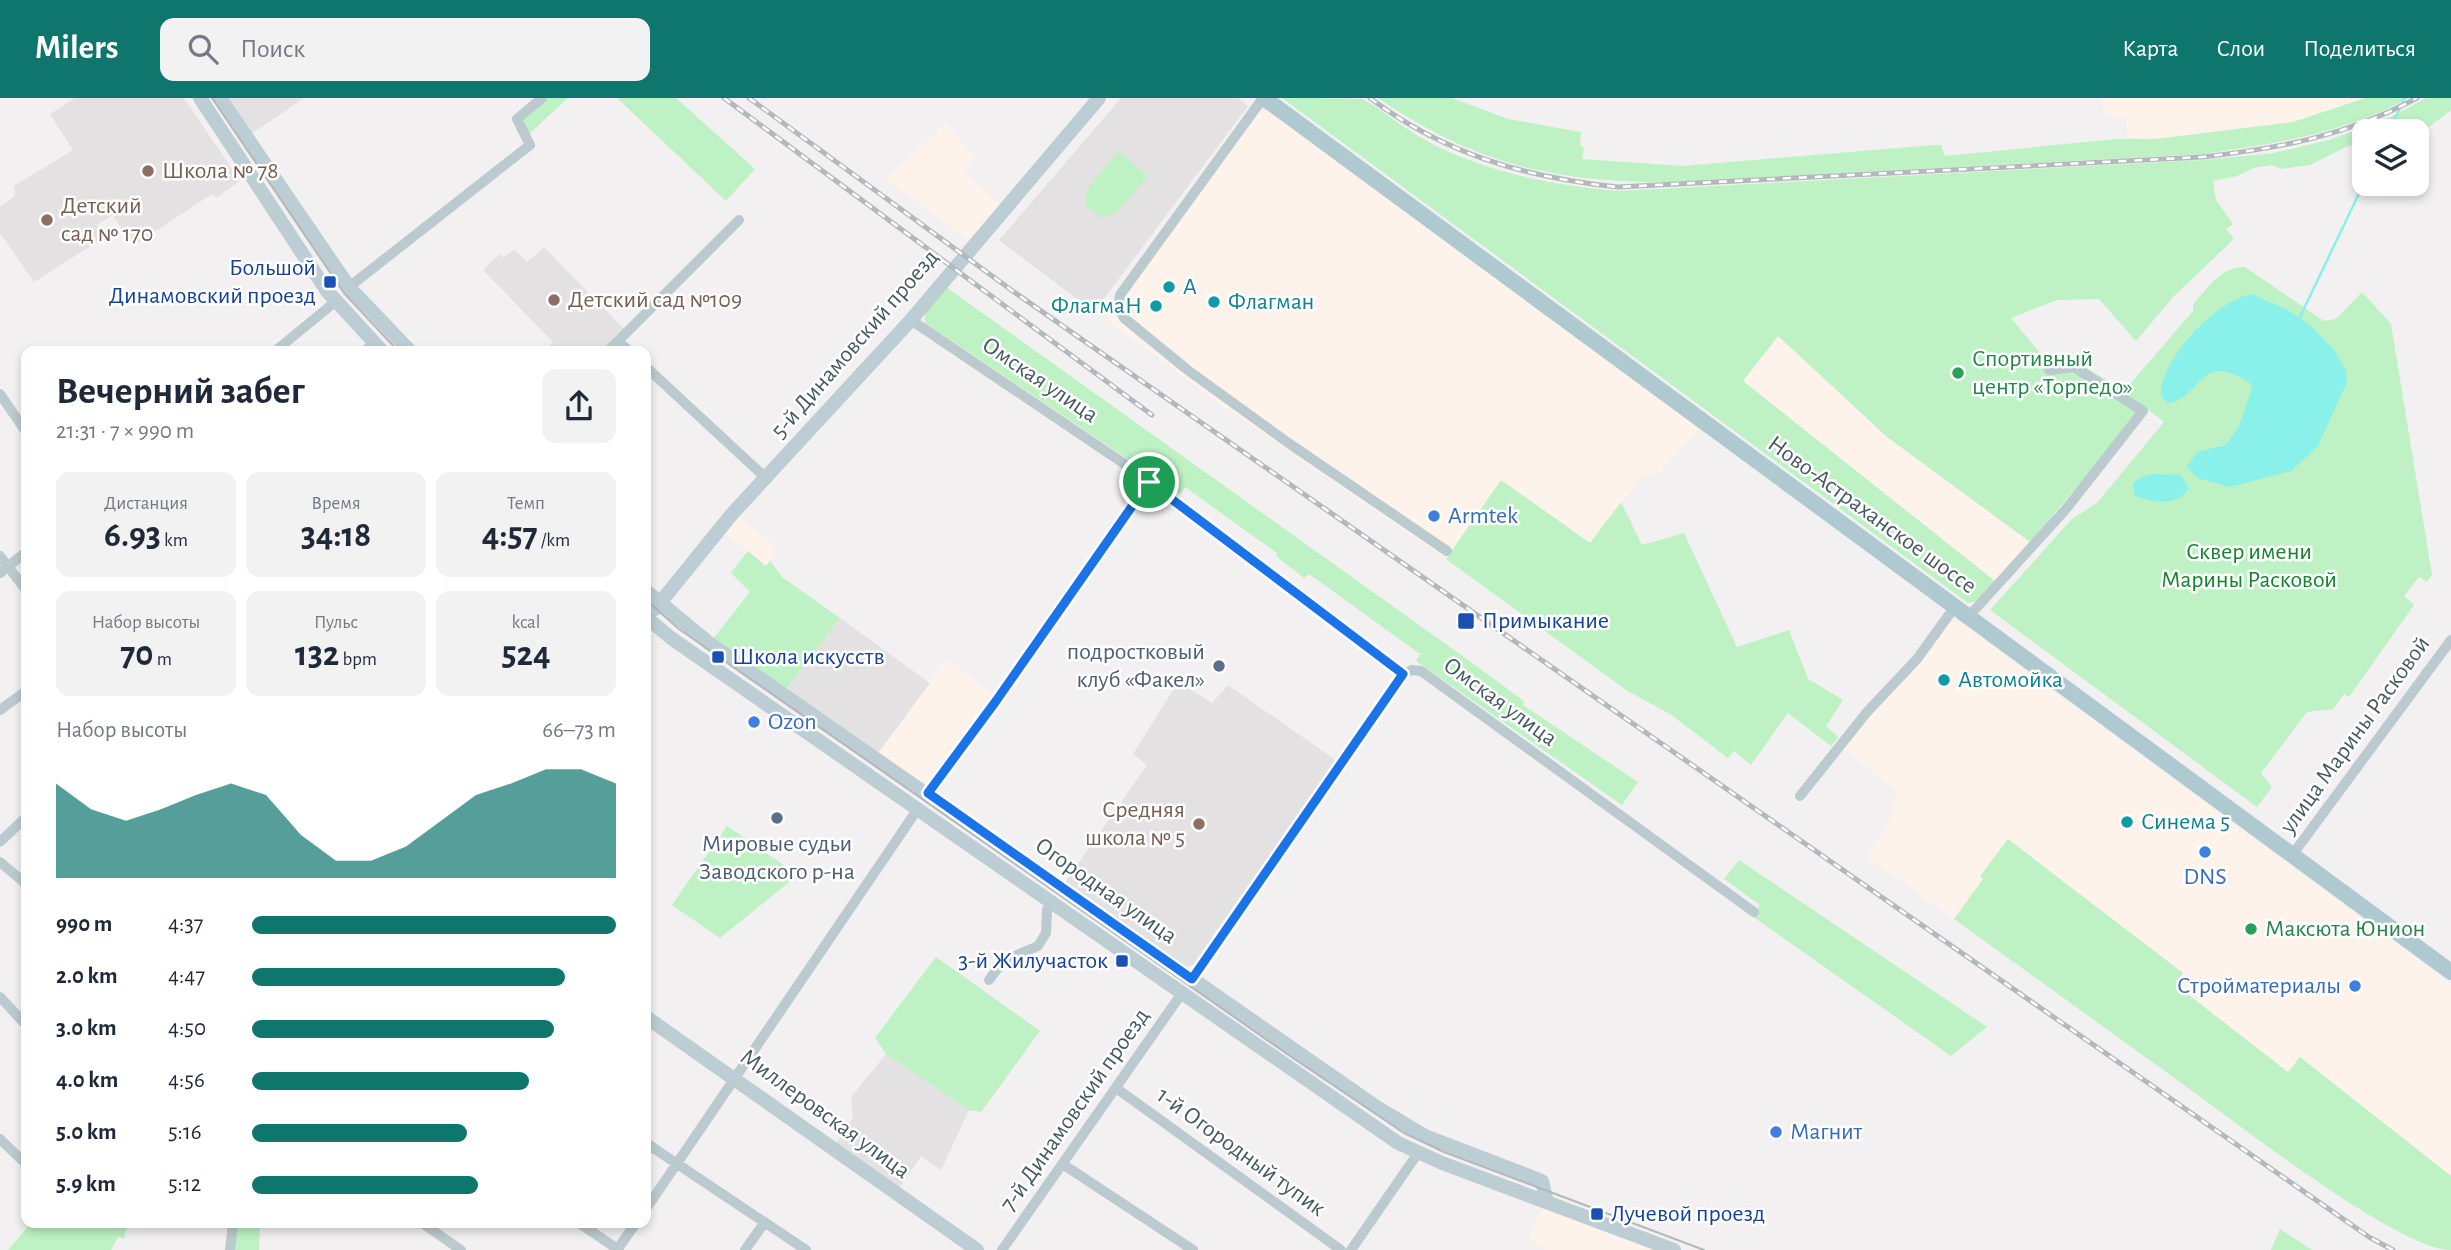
<!DOCTYPE html>
<html lang="ru">
<meta charset="utf-8">
<style>
body{margin:0;font-family:"Alegreya Sans",sans-serif;background:#f2f2f3;color:#1f2937;height:100vh;display:flex;flex-direction:column;font-size:26px;white-space:nowrap}
*{box-sizing:border-box;margin:0}
p{font-size:23px;color:#747a83}
.icon{flex:none;width:38px;height:38px;fill:none;stroke:currentColor;stroke-width:2;stroke-linecap:round;stroke-linejoin:round}
.map{position:relative;flex:1;overflow:hidden}
.details{position:absolute;left:21px;top:248px;width:630px;height:882px;display:flex;flex-direction:column;background:#fff;border-radius:14px;box-shadow:0 4px 10px #0003}
.details>*{flex:none}
.tools{position:absolute;left:2352px;top:21px;display:grid;gap:14px}
.tools a{display:grid;place-items:center;width:77px;height:77px;border-radius:14px;background:#fff;box-shadow:0 4px 10px #0003;font-size:35px}
.pin{position:absolute;display:grid;place-items:center;width:60px;height:60px;color:#fff;margin:-30px;border:4px solid #fff;border-radius:50%;box-shadow:0 2px 7px #0007}
.round{display:grid;place-items:center;flex:none;width:74px;height:74px;border-radius:14px;background:#f2f2f3}
.head{display:flex;align-items:center;justify-content:space-between;height:119px;padding:0 35px}
h1{font-size:38px;font-weight:600;line-height:52px}
.stats{display:grid;grid-template-columns:repeat(3,1fr);gap:10px;height:119px;padding:7px 35px}
.stats div{display:grid;align-content:center;border-radius:14px;background:#f2f2f3;text-align:center}
.stats b{font-size:35px;font-weight:600}
.stats small{font-size:19px;font-weight:400}
.stats p{font-size:19px}
.chart{height:196px;padding:14px 35px}
.chart p{display:flex;justify-content:space-between}
.chart svg{width:100%;height:126px;margin-top:7px;fill:#0f766e;opacity:.7}
ul{padding:0 35px;list-style:none;font-size:23px}
li{display:grid;grid-template-columns:112px 84px 1fr;align-items:center;height:52px}
li i{height:18px;border-radius:9px;background:#0f766e}
header{display:flex;align-items:center;gap:42px;box-sizing:border-box;height:98px;padding:0 35px;background:#0f766e;color:#fff}
header strong{font-size:33px}
nav{display:flex;gap:38px;margin-inline-start:auto;font-size:24px}
.search{width:490px;height:63px;background:#f2f2f3;display:flex;align-items:center;gap:18px;box-sizing:border-box;padding:0 24px;border-radius:14px;color:#747a83;font-size:26px}
.map>svg:first-child{display:block}
</style>
<header>
<strong>Milers</strong>
<div class="search"><svg class="icon" aria-label="search" viewBox="0 0 24 24"><circle cx="10" cy="10" r="6"/><path d="M15 15l6 6"/></svg>Поиск</div>
<nav><a>Карта</a><a>Слои</a><a>Поделиться</a></nav>
</header>
<div class="map">
<svg width="2451" height="1152" viewBox="0 0 2451 1152">
<rect width="100%" height="100%" fill="#f3f0f1"/>
<path fill="#fdf3eb" d="M2102,0H2365V1L2293,24L2155,41L2128,40L2126,19L2105,18Z
M1263,13H1269L1699,331L1659,375L1642,378L1591,445L1502,382L1446,461L1216,303L1105,220L1255,16Z
M946,25L975,60L963,74L1000,106L969,143L886,81Z
M1779,238L1887,339L2030,444L1995,483L1743,283Z
M738,418L778,450L766,468L725,435Z
M1957,522L2451,886V1078L2300,959L2288,974L2176,887L2183,875L2009,742L1981,777L1984,780L1954,821L1867,759L1895,712L1891,706L1897,694L1843,650L1947,525Z
M947,560L996,599L929,682L922,684L878,655Z
M1543,1109L1657,1152H1546L1528,1140Z"/>
<path fill="#e4e1e3" d="M75,0H184L240,83L216,100L212,96L133,148L113,117L97,127L105,139L34,184L0,135V109L15,98L14,88L73,52L50,16Z
M225,0H304L250,37Z
M1121,0H1238L1248,8L1094,214L999,142Z
M544,149L625,232L603,254H544L553,244L483,172L499,156L504,160L514,151L527,164Z
M840,520L930,585L878,655L784,594Z
M1178,584L1212,605L1228,587L1337,663L1193,867L1187,869L1064,786L1147,667L1133,656Z
M886,956L969,1012L941,1072L921,1058L899,1090L836,1045L853,1020L851,999Z"/>
<path fill="#bef1c4" d="M547,0H568L529,36L522,20Z
M617,0H676L755,71L726,103Z
M1282,0C1297,0 1352,0 1362,1C1382,11 1400,28 1420,39C1481,74 1550,87 1619,93L2204,62L2274,55L2329,42L2391,19L2426,0H2451V12L2417,38V33H2364V45L2348,48L2310,67L2281,71L2272,67L2253,70L2237,78L2213,83L2216,102L2233,126L2226,131L2234,141L2174,198L2136,243L2099,201L2057,202L2011,220L2050,267L2077,264L2124,293L2193,213V207C2207,190 2221,169 2245,169L2324,223L2336,221L2362,194L2391,226L2432,477L2427,484L2419,479L2404,498L2414,507L2349,599L2344,596L2333,611L2307,614L2261,675L2272,689L2257,709L1990,512L2072,421L2097,405L2164,324L2145,309L2030,444L1887,339L1778,238L1743,283L1995,483L1978,503L1968,505Z
M1378,0H1452L1508,21L1581,34L1580,46L1584,51L1582,61L1682,68L1934,47H1941L1945,58L2116,41H2155L2270,27L2293,24L2365,0H2409C2344,35 2276,46 2203,56L1669,84C1552,84 1475,66 1378,0Z
M1119,53L1148,78L1115,116L1101,119L1087,109L1085,94Z
M946,189L1475,567L1524,603L1523,607L1638,684L1622,707L1416,563L1420,556L1309,476L1304,480L1276,458L1277,455L1185,389L1180,396L925,225V214Z
M1501,382L1590,445L1621,404L1642,447L1684,435L1737,549L1789,532L1808,581L1843,602L1826,628L1838,639L1831,648L1788,615L1751,667L1734,653L1728,660L1670,616L1626,592L1446,461Z
M748,453L766,468L770,463L782,479L840,520L784,594L712,542L750,494L731,475Z
M727,728L798,777L720,840L672,807Z
M2008,741L2183,875L2176,887L2288,974L2300,959L2451,1078V1152C2399,1152 2244,1030 2195,995C2115,937 2034,879 1954,821L1983,781L1980,778Z
M1739,762L1987,929L1951,958L1752,818L1760,807L1724,781Z
M936,859L1040,933L981,1014L969,1012L886,956L875,940Z
M31,1125H128L124,1141L118,1139L111,1152H8Z
M236,1125H260L259,1152H234Z
M2280,1131L2312,1152H2271Z"/>
<path fill="#8af0ea" d="M2251,196L2288,212L2312,229L2335,253L2346,273L2347,284L2318,348L2291,373L2230,389L2197,380L2187,368L2197,354L2226,347L2239,328L2252,291L2250,285C2197,251 2202,302 2167,305L2161,297C2162,259 2215,204 2251,196Z
M2153,376L2181,377L2189,390C2176,410 2154,404 2135,398L2133,386L2141,379Z"/>
<g fill="none" stroke-linecap="round" stroke-linejoin="round">
<path stroke="#8af0ea" stroke-width="2.5" d="M2389,33L2405,0
M2299,221L2364,85"/>
<path stroke="#bbcace" stroke-width="10" d="M1263,0L1120,197L1118,210L1124,220L1189,273L1287,344L1447,453
M349,189L530,47L517,21L542,0
M911,222L1138,375L1403,576L1412,572L1421,573L1754,814
M618,243L630,254
M274,254L335,204
M363,254L374,245
M607,254L739,122
M646,269L767,381
M0,296L26,334
M0,458L26,492
M0,475L26,454
M1970,517L2066,411L2143,313L2074,269L2049,272
M0,612L26,593
M927,695L996,603L1149,384
M1800,698L1867,614L1917,561L1956,507
M0,744L26,719
M2293,756L2451,542
M0,764L26,786
M1192,881L1403,576
M989,882L1003,863L1038,848L1046,835L1047,812L1052,806
M0,899L26,927
M1116,990L1341,1152
M0,1041L26,1066
M646,1045L806,1152
M1064,1067L1193,1152
M646,1111L917,712
M422,1125L461,1152
M579,1125L619,1152
M230,1152L233,1125
M617,1152L636,1125
M745,1152L765,1124
M1002,1152L1182,895
M1351,1152L1418,1055"/>
<path stroke="#bccdd3" stroke-width="14" d="M200,0L327,193L383,254
M220,0L349,189L411,254
M646,493L709,545L1378,1010L1425,1038L1542,1083L1547,1104
M655,511L732,416L911,222L1099,0
M646,519L671,540L1398,1045L1442,1065L1674,1152
M646,919L977,1152"/>
<path stroke="#afc9d0" stroke-width="16" d="M1264,0L2451,874"/>
<path stroke="#b2b8bb" stroke-width="2" d="M212,0L344,195L399,254
M646,502L679,531L1290,958L1404,1035L1444,1054L1704,1152"/>
<g stroke="#b2b8bb" stroke-width="5">
<path id="rail" d="M724,0L1152,317
M749,0L1014,194L2369,1139L2393,1152
M1370,0C1444,56 1527,80 1618,89L2202,59C2281,50 2346,38 2417,0"/>
</g>
<use href="#rail" stroke="#fff" stroke-width="2.5" stroke-dasharray="8" stroke-linecap="butt"/>
</g>
<g fill="none" stroke-linecap="round" stroke-linejoin="round">
<g stroke="#fff" stroke-width="14">
<path id="route" d="M1149,384L1403,576L1192,881L928,695L996,603Z"/>
</g>
<use href="#route" stroke="#1a73e8" stroke-width="9"/>
</g>
<g fill="#8d6e63" stroke="#fff" stroke-width="2.5">
<circle cx="148" cy="73" r="7"/>
<circle cx="47" cy="122" r="7"/>
<circle cx="554" cy="202" r="7"/>
<circle cx="1199" cy="726" r="7"/>
</g>
<g fill="#1a4fb4" stroke="#fff" stroke-width="2.5">
<rect x="323" y="177" width="14" height="14" rx="3.5"/>
<rect x="1457" y="514" width="18" height="18" rx="3.5"/>
<rect x="711" y="552" width="14" height="14" rx="3.5"/>
<rect x="1115" y="856" width="14" height="14" rx="3.5"/>
<rect x="1590" y="1109" width="14" height="14" rx="3.5"/>
</g>
<g fill="#0f9aa8" stroke="#fff" stroke-width="2.5">
<circle cx="1169" cy="189" r="7"/>
<circle cx="1214" cy="204" r="7"/>
<circle cx="1156" cy="208" r="7"/>
<circle cx="1944" cy="582" r="7"/>
<circle cx="2127" cy="724" r="7"/>
</g>
<g fill="#2e9e5b" stroke="#fff" stroke-width="2.5">
<circle cx="1958" cy="275" r="7"/>
<circle cx="2251" cy="831" r="7"/>
</g>
<g fill="#3f7fe0" stroke="#fff" stroke-width="2.5">
<circle cx="1434" cy="418" r="7"/>
<circle cx="754" cy="624" r="7"/>
<circle cx="2205" cy="754" r="7"/>
<circle cx="2355" cy="888" r="7"/>
<circle cx="1776" cy="1034" r="7"/>
</g>
<g fill="#5c6f8a" stroke="#fff" stroke-width="2.5">
<circle cx="1219" cy="568" r="7"/>
<circle cx="777" cy="720" r="7"/>
</g>
<g text-anchor="middle" dominant-baseline="central" stroke-width="5" stroke-linejoin="round" paint-order="stroke">
<g font-size="24" fill="#785e54" stroke="#fff" text-anchor="start">
<text x="162" y="73">Школа № 78</text>
<text x="61" y="108">Детский<tspan x="61" dy="28">сад № 170</tspan></text>
<text x="568" y="202">Детский сад №109</text>
<text x="1185" y="712" text-anchor="end">Средняя<tspan x="1185" dy="28">школа № 5</tspan></text>
</g>
<g font-size="24" fill="#164399" stroke="#fff" text-anchor="start">
<text x="316" y="170" text-anchor="end">Большой<tspan x="316" dy="28">Динамовский проезд</tspan></text>
<text x="1482" y="523">Примыкание</text>
<text x="732" y="559">Школа искусств</text>
<text x="1108" y="863" text-anchor="end">3-й Жилучасток</text>
<text x="1611" y="1116">Лучевой проезд</text>
</g>
<g font-size="24" fill="#0d838f" stroke="#fff" text-anchor="start">
<text x="1183" y="189">A</text>
<text x="1228" y="204">Флагман</text>
<text x="1142" y="208" text-anchor="end">ФлагмаН</text>
<text x="1958" y="582">Автомойка</text>
<text x="2141" y="724">Синема 5</text>
</g>
<g font-size="24" fill="#475a5f" stroke="#fff">
<text transform="translate(855 246) rotate(-49)">5-й Динамовский проезд</text>
<text transform="translate(1040 282) rotate(34)">Омская улица</text>
<text transform="translate(1872 417) rotate(36)">Ново-Астраханское шоссе</text>
<text transform="translate(1500 604) rotate(36)">Омская улица</text>
<text transform="translate(2355 637) rotate(-54)">улица Марины Расковой</text>
<text transform="translate(1106 793) rotate(35)">Огородная улица</text>
<text transform="translate(1075 1012) rotate(-55)">7-й Динамовский проезд</text>
<text transform="translate(825 1016) rotate(36)">Миллеровская улица</text>
<text transform="translate(1241 1054) rotate(36)">1-й Огородный тупик</text>
</g>
<g font-size="24" fill="#27864d" stroke="#fff" text-anchor="start">
<text x="1972" y="261">Спортивный<tspan x="1972" dy="28">центр «Торпедо»</tspan></text>
<text x="2265" y="831">Максюта Юнион</text>
</g>
<g font-size="24" fill="#366cbe" stroke="#fff" text-anchor="start">
<text x="1448" y="418">Armtek</text>
<text x="768" y="624">Ozon</text>
<text x="2205" y="779" text-anchor="middle">DNS</text>
<text x="2341" y="888" text-anchor="end">Стройматериалы</text>
<text x="1790" y="1034">Магнит</text>
</g>
<g font-size="24" fill="#14852e" stroke="#fff">
<text x="2249" y="454">Сквер имени<tspan x="2249" dy="28">Марины Расковой</tspan></text>
</g>
<g font-size="24" fill="#4e5e75" stroke="#fff" text-anchor="end">
<text x="1205" y="554">подростковый<tspan x="1205" dy="28">клуб «Факел»</tspan></text>
<text x="777" y="746" text-anchor="middle">Мировые судьи<tspan x="777" dy="28">Заводского р-на</tspan></text>
</g>
</g>
</svg>
<div class="tools">
<a><svg class="icon" aria-label="layers" viewBox="0 0 24 24"><path d="M12 4l9 5-9 5-9-5zM3 14l9 5 9-5"/></svg></a>
</div>
<div class="pin" style="left:1149px;top:384px;background:#1e9e55"><svg class="icon" aria-label="arrive" viewBox="0 0 24 24"><path d="M6 21V4h12l-3 4 3 4H6"/></svg></div>
<section class="details">
<div class="head"><div><h1>Вечерний забег</h1><p>21:31 · 7 × 990 m</p></div><a class="round"><svg class="icon" aria-label="share" viewBox="0 0 24 24"><path d="M12 15V3M7 8l5-5 5 5M5 13v7h14v-7"/></svg></a></div>
<div class="stats">
<div><p>Дистанция</p><b>6.93<small> km</small></b></div>
<div><p>Время</p><b>34:18</b></div>
<div><p>Темп</p><b>4:57<small> /km</small></b></div>
</div>
<div class="stats">
<div><p>Набор высоты</p><b>70<small> m</small></b></div>
<div><p>Пульс</p><b>132<small> bpm</small></b></div>
<div><p>kcal</p><b>524</b></div>
</div>
<div class="chart"><p><span>Набор высоты</span>66–73 m</p>
<svg viewBox="0 0 160 44" preserveAspectRatio="none"><path d="M0 44V11L10 20L20 24L30 20L40 15L50 11L60 15L70 29L80 38L90 38L100 33L110 24L120 15L130 11L140 6L150 6L160 11V44z"/></svg>
</div>
<ul>
<li><b>990 m</b>4:37<i style="width:100%"></i></li>
<li><b>2.0 km</b>4:47<i style="width:86%"></i></li>
<li><b>3.0 km</b>4:50<i style="width:83%"></i></li>
<li><b>4.0 km</b>4:56<i style="width:76%"></i></li>
<li><b>5.0 km</b>5:16<i style="width:59%"></i></li>
<li><b>5.9 km</b>5:12<i style="width:62%"></i></li>
</ul>
</section>
</div>
